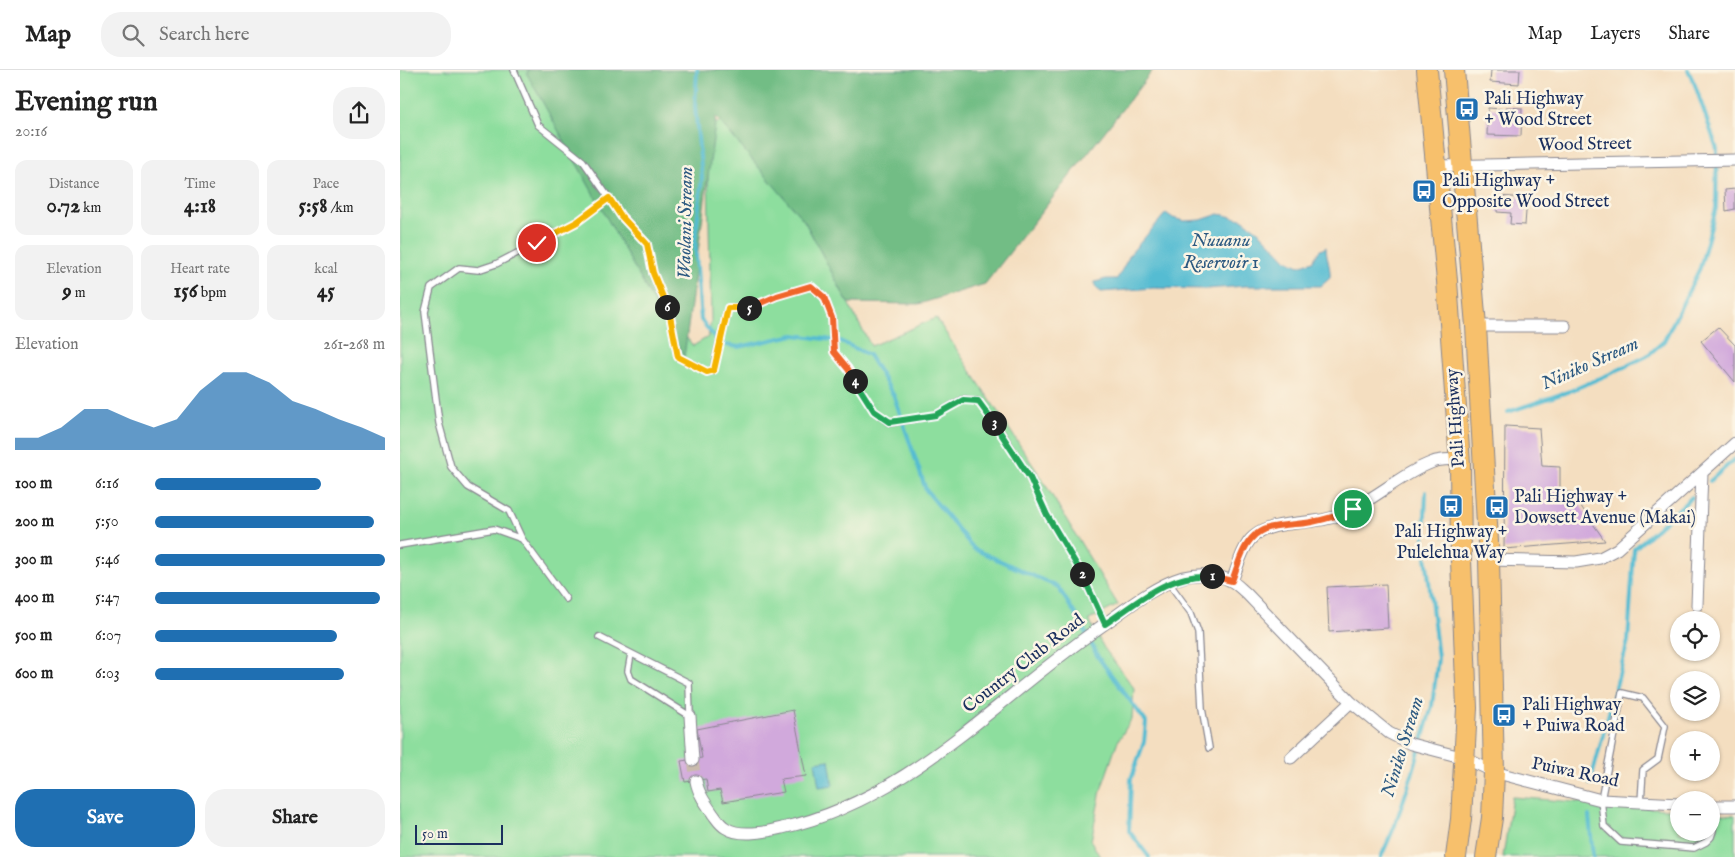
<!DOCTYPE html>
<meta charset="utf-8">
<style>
body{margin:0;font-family:"IM FELL English",serif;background:#f2f2f2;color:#222;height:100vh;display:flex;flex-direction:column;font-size:19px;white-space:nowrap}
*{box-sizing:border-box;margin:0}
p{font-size:16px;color:#767676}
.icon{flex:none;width:28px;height:28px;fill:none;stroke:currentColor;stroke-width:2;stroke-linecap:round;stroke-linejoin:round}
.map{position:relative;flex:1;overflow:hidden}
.details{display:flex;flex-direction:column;background:#fff;width:400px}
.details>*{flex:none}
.fabs{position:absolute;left:1270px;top:541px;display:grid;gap:10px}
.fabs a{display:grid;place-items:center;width:50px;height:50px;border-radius:50%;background:#fff;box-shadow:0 1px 4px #0004;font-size:25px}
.scale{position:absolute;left:15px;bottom:12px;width:88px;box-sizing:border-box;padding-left:5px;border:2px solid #1b2f5e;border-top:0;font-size:14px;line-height:18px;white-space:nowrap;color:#1b2f5e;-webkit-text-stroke:4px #fcf5e5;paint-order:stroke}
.pin{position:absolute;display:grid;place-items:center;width:42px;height:42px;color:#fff;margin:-21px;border:2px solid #fff;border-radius:50%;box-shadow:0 1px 5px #0007}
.km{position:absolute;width:25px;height:25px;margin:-12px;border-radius:50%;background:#222;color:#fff;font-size:14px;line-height:25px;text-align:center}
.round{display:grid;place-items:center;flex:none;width:52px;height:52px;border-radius:20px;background:#f2f2f2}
.headline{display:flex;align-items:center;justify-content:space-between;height:85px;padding:0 15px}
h1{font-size:28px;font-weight:700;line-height:38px}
.figures{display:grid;grid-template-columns:repeat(3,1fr);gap:8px;height:85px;padding:5px 15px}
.figures div{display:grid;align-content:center;border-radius:12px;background:#f2f2f2;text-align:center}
.figures b{font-size:21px;font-weight:700}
.figures small{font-size:14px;font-weight:400}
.figures p{font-size:14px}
.chart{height:140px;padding:10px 15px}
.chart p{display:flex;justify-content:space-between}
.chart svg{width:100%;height:90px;margin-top:5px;fill:#1f6fb2;opacity:.7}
.cta{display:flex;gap:10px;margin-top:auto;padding:10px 15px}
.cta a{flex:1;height:58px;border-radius:20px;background:#1f6fb2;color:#fff;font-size:20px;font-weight:700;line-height:58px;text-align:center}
.cta a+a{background:#f2f2f2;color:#222}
ul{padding:0 15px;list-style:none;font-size:16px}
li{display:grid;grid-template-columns:80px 60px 1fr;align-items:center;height:38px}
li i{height:12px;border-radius:6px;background:#1f6fb2}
header{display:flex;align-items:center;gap:30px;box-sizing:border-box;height:70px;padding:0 25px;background:#fff;border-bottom:1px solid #e0e0e0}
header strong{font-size:24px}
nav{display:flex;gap:28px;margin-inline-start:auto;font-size:18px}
.search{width:350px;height:45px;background:#f2f2f2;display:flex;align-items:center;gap:12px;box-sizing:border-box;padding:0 18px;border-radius:20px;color:#767676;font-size:19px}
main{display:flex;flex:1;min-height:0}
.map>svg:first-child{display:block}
</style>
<header>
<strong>Map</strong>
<div class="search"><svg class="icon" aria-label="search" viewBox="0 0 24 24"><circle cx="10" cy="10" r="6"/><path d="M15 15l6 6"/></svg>Search here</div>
<nav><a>Map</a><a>Layers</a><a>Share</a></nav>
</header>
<main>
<section class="details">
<div class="headline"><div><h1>Evening run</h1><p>20:16</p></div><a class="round"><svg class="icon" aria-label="share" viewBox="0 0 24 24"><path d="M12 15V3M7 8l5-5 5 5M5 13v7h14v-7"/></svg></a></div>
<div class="figures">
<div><p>Distance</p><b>0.72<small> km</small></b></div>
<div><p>Time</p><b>4:18</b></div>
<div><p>Pace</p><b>5:58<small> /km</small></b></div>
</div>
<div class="figures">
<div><p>Elevation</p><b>9<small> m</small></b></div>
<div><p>Heart rate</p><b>156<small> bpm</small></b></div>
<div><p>kcal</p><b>45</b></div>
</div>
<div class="chart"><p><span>Elevation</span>261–268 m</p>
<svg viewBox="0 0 160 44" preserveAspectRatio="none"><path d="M0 44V38L10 38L20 33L30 24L40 24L50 29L60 33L70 29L80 15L90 6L100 6L110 11L120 20L130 24L140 29L150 33L160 38V44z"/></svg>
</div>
<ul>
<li><b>100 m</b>6:16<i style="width:72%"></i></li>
<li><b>200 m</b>5:50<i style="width:95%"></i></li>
<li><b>300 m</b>5:46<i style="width:100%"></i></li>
<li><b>400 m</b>5:47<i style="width:98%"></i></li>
<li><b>500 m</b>6:07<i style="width:79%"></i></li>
<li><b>600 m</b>6:03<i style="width:82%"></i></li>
</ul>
<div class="cta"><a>Save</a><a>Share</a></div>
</section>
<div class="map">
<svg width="1335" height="787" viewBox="0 0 1335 787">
<rect width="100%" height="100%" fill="#fcf5e5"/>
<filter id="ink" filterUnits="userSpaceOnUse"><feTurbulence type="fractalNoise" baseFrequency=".02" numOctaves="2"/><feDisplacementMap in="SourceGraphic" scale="10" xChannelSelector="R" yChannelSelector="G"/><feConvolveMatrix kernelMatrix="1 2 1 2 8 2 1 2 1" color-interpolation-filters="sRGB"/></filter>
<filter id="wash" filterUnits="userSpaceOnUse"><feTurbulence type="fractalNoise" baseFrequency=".0096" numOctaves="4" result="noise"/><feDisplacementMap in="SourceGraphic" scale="20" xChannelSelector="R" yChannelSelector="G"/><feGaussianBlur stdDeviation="1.12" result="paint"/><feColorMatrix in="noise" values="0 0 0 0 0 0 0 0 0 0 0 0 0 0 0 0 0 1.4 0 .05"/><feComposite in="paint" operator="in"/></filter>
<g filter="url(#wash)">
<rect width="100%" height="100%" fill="#f4dec0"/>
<path fill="#8dde9e" stroke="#54867e" d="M0,0H140L281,260L293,276L308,267L311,251L307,56L330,49L405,152L471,276L536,248L642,409L718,535L689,550L704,578L734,618L732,648L717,673L701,720L691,771L700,787H0Z
M1112,727L1279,740V762H1311V743L1335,745V787H1103Z"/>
<path fill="#72bd85" stroke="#467672" d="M128,0H753L585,214L519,234L448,233L405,152L316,47L284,287L127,4Z"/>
<path fill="#54bcd2" stroke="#387698" d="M766,143L773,148L784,151L801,150L819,144L842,149L862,164L887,190L899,196L913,191L919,181L926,177C926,188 931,197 930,208L921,216H845L806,219L753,218L701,222L695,217V212L706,209H717L731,183Z
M429,690L433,715L419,717L415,692Z"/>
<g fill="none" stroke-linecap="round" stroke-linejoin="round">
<path stroke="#54bcd2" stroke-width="4" d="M297,0L295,37L302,107L295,172L301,250L320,274L339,277L394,265L440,271L469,285L494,326L526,420L574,479L658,517L680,552L698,587L746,652L744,672L731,709L729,761L749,787
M1108,342L1170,321L1212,303L1247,286L1264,271L1300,198L1316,138L1317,79L1295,15L1288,0
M1310,411L1335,389
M1190,714L1228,571L1234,479L1292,427
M1189,746L1193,787
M981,787L994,758L1012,705L1032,636L1038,588L1024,469L1026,422"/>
</g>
<g id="blocks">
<path fill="#d1a9dc" d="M1091,0H1120L1119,14L1090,12Z
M1106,37L1122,38L1121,66L1087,65L1088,38L1102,39L1101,46H1106Z
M1335,119V139L1326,141L1325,120Z
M1098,126L1127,128L1125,155L1110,154L1111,143L1097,142Z
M1318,257L1335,275V312L1301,271Z
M1105,356L1139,358L1142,396L1160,397V422H1171L1205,471L1104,479Z
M986,514L988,558L929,562L927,517Z
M393,640L406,706L381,709L384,722L323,732L320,720L308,722L306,709L285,712L281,691L302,688L297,659Z"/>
</g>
</g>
<g filter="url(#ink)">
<use href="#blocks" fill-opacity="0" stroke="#88868f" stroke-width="1"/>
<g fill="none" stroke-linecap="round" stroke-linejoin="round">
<path stroke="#c9bbac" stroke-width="11" stroke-dasharray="11 5.5" stroke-linecap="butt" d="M293,690L296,711"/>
<g stroke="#88868f" stroke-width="8">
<path id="lane" d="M114,0L138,55L183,91L221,145L247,174L253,203L270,246L278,287L307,302L313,300L328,238L348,239L377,226L411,216L424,227L432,248L434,282L448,299L474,341L490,353L536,345L563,329L578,331L603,365L630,408L647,445L679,499L705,553
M122,469L109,441L68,417L51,397L39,353L25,242L31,218L59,198L78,200L96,194L177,152L209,128
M0,475L94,459L122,469L166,529
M769,513L791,543L798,562L802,638L809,678
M199,567L289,613L290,646
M231,584L228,601L231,609L290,646
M1241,732L1243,700L1258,689L1265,656L1243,628L1222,623L1201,730L1204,756L1221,772L1294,778L1306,772L1311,767L1313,761L1315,736"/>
</g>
<g stroke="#88868f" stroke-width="13">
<path id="street" d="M1036,96L1335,90
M1076,256H1165
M1089,490L1176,492L1200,488L1217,479L1335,373
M832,511C837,499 843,475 853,467C873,449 911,456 937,446C970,434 1000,404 1033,392C1040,389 1051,390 1059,389
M1297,535L1302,403
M290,646L293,690
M891,688L951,632
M296,711C298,723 306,734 313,744C317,749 320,755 326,758C339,767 367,762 382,758C507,731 594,631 696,560C722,542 753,516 783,507C798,503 818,504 831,511C837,514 841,519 846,523L951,632L989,663L1011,674L1065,688L1094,702L1201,730L1279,734
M1311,736H1335"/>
</g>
<g stroke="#88868f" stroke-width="22">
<path id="highway" d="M1027,0L1047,211L1060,393L1061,490L1067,638L1061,749L1056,787
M1054,0L1076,256L1089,490L1094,702L1092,748L1086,787"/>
</g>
<use href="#lane" stroke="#fff" stroke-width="5.5"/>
<use href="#street" stroke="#fff" stroke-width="11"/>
<use href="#highway" stroke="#f7c06c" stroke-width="20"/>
</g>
</g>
<g fill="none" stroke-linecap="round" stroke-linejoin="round" filter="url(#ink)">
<g stroke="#fff" stroke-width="10">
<path id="split-1" d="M812,506L832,511C837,498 841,480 851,469C865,452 893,456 912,452C927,449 940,445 953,439"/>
</g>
<g stroke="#fff" stroke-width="10">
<path id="split-2" d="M682,504L705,554C738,532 770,502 812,506"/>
</g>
<g stroke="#fff" stroke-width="10">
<path id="split-3" d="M594,353L630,408L647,445L682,504"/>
</g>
<g stroke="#fff" stroke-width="10">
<path id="split-4" d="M455,311L474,341L490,352L536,345L563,330L578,331L594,353"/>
</g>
<g stroke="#fff" stroke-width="10">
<path id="split-5" d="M349,238L377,226L411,216L424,227L432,248L434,282L448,299L455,311"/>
</g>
<g stroke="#fff" stroke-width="10">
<path id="split-6" d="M267,237L270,246L278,287L307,302L314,300L328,238H349"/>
</g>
<g stroke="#fff" stroke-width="10">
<path id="split-7" d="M137,173L177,152L209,128L221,146L247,174L253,203L267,237"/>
</g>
<use href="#split-1" stroke="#f0652b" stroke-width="6"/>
<use href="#split-2" stroke="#22a559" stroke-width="6"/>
<use href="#split-3" stroke="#22a559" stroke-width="6"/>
<use href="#split-4" stroke="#22a559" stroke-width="6"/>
<use href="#split-5" stroke="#f0652b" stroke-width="6"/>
<use href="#split-6" stroke="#f5b400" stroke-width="6"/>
<use href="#split-7" stroke="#f5b400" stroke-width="6"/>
</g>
<defs>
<g id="bus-square" transform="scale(1.25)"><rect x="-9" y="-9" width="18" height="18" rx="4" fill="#1f6fb2" stroke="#fcf5e5"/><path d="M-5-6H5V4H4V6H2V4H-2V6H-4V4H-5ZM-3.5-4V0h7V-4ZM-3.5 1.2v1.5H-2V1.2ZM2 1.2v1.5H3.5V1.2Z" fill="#fff"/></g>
</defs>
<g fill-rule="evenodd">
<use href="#bus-square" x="1067" y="39"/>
<use href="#bus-square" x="1024" y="121"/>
<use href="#bus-square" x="1051" y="436"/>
<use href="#bus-square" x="1097" y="437"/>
<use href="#bus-square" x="1104" y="645"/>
</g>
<g text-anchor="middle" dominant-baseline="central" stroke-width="5" stroke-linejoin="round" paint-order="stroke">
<g font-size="18" fill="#1b2f5e" stroke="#fcf5e5" text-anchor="start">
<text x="1084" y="29">Pali Highway<tspan x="1084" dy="21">+ Wood Street</tspan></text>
<text x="1042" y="111">Pali Highway +<tspan x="1042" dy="21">Opposite Wood Street</tspan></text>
<text x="1114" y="427">Pali Highway +<tspan x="1114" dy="21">Dowsett Avenue (Makai)</tspan></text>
<text x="1051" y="462" text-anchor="middle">Pali Highway +<tspan x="1051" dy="21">Pulelehua Way</tspan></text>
<text x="1122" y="635">Pali Highway<tspan x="1122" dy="21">+ Puiwa Road</tspan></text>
</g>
<g font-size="18" fill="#1b2f5e" stroke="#fcf5e5">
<text transform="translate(1185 75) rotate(-1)">Wood Street</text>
<text transform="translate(1056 348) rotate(-94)">Pali Highway</text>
<text transform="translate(624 594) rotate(-38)">Country Club Road</text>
<text transform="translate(1175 703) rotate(12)">Puiwa Road</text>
</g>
<g font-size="19" font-style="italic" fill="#2c5981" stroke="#fcf5e5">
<text transform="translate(286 153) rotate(-89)">Waolani Stream</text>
<text x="821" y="171">Nuuanu<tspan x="821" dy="22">Reservoir 1</tspan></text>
<text transform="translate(1190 294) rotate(-24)">Niniko Stream</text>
<text transform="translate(1003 677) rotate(-73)">Niniko Stream</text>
</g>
</g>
</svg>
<div class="fabs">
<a><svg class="icon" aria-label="locate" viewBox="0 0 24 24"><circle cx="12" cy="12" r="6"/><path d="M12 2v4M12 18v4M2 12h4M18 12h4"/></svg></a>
<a><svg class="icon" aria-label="layers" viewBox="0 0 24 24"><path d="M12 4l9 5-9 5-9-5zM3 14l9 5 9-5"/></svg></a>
<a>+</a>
<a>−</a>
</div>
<div class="scale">50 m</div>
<div class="pin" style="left:953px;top:439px;background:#1e9e55"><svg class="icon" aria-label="arrive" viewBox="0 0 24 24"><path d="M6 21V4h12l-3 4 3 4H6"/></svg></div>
<div class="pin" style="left:137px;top:173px;background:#d93025"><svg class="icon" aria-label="check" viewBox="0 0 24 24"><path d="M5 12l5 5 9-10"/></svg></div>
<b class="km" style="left:812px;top:506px">1</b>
<b class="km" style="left:682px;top:504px">2</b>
<b class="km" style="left:594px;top:353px">3</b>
<b class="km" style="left:455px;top:311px">4</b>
<b class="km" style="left:349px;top:238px">5</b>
<b class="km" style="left:267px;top:237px">6</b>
</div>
</main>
